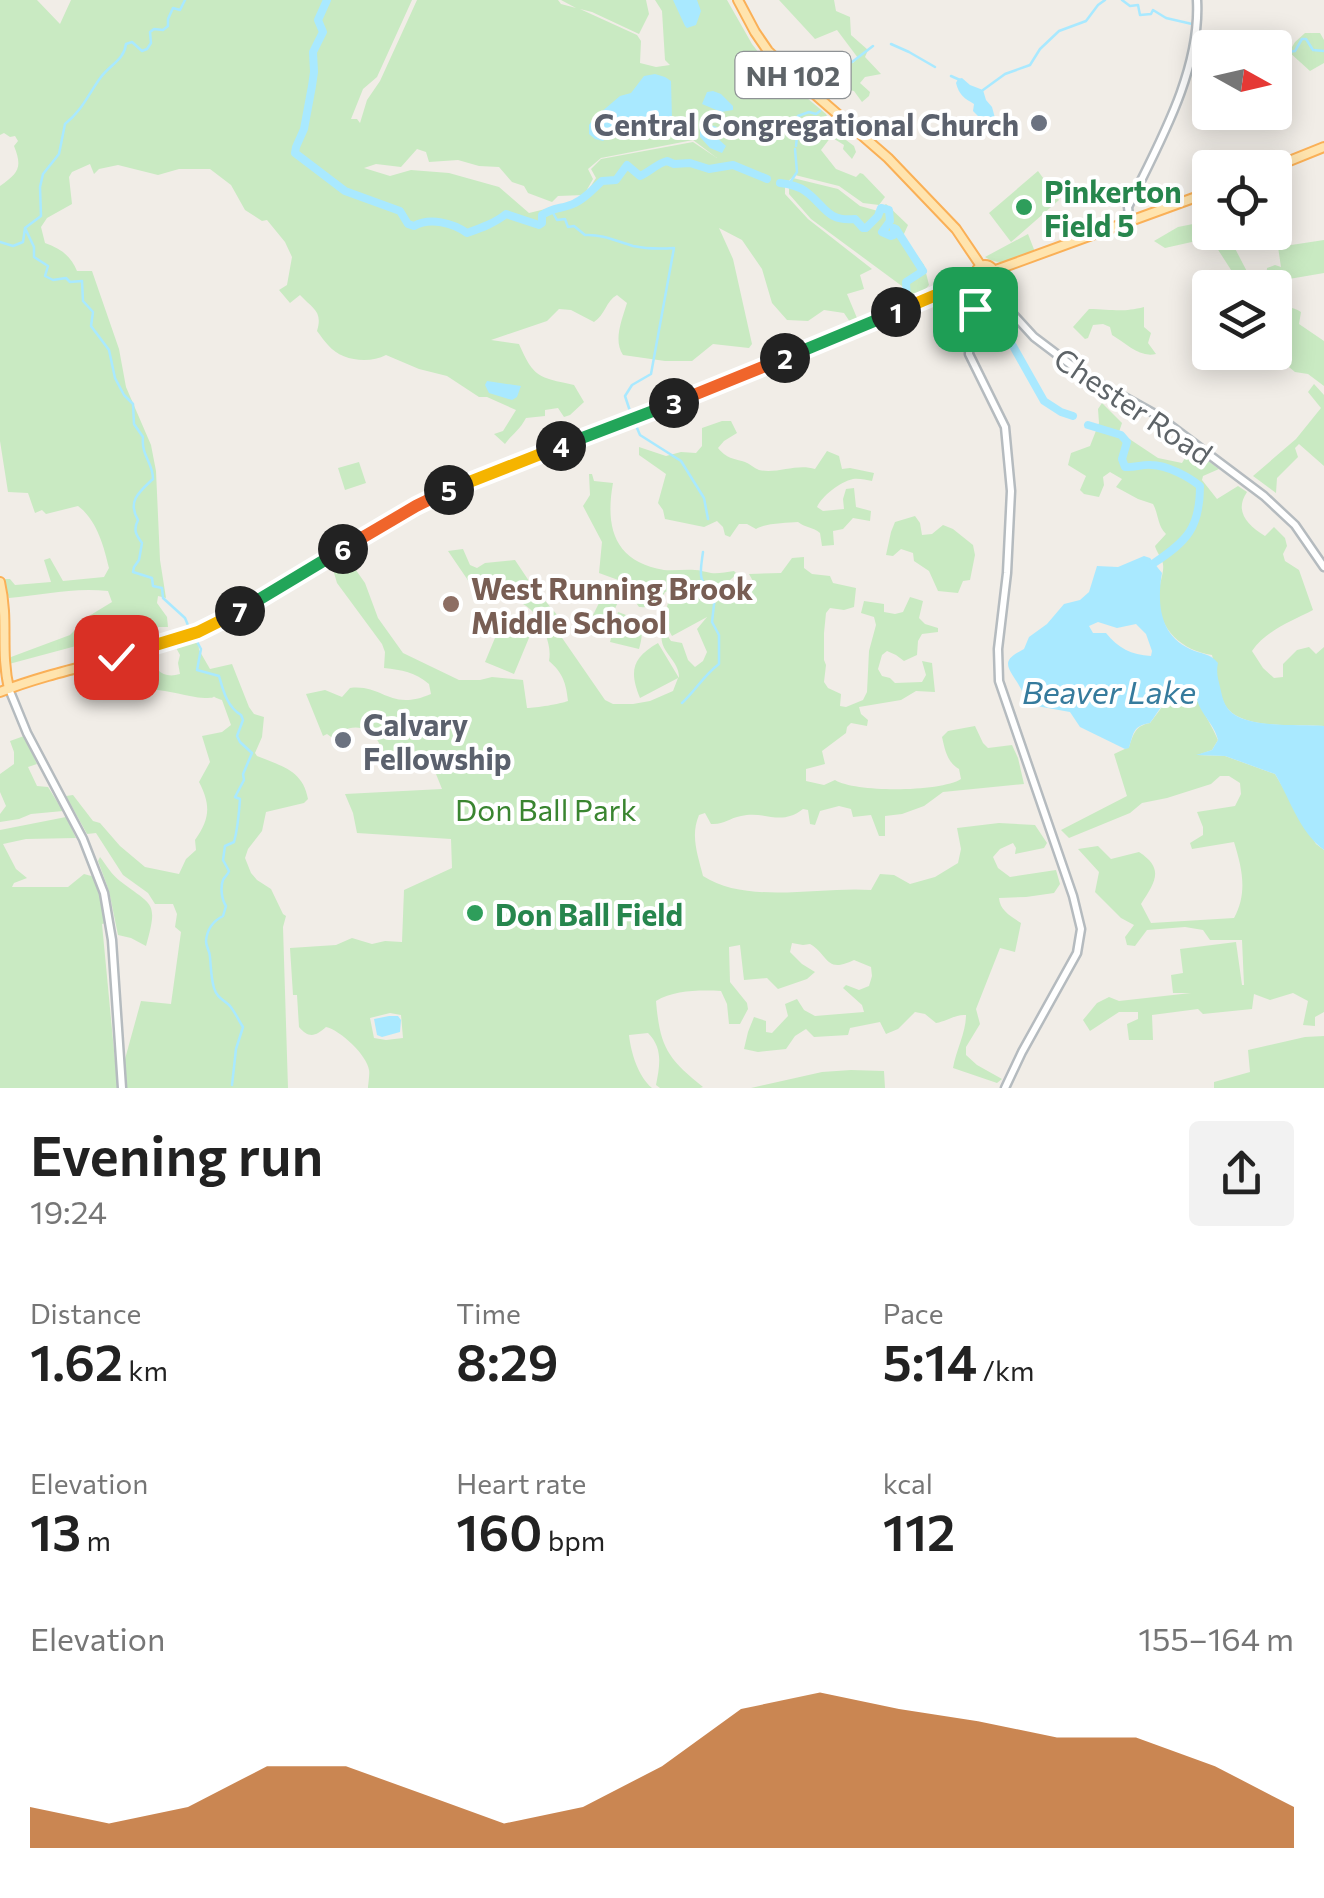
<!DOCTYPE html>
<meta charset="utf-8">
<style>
body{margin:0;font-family:Commissioner,sans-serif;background:#f2f2f2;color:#222;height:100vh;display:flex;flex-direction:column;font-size:38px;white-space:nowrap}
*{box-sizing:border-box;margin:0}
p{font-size:32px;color:#767676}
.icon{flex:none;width:55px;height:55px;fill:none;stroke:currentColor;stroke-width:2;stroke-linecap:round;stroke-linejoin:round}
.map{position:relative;height:1088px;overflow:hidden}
.drawer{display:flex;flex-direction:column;background:#fff;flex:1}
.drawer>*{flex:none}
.needle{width:65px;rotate:98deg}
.fabs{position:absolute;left:1192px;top:30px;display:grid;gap:20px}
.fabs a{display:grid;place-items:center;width:100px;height:100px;border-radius:10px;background:#fff;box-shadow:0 5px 25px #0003;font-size:50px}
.pin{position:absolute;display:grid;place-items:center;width:85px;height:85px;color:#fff;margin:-42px;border-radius:20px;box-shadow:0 5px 15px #0006}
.km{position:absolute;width:50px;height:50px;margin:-25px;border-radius:50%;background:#222;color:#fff;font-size:28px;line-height:50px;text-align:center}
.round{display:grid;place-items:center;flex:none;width:105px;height:105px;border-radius:10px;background:#f2f2f2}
.headline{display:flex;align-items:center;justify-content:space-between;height:170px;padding:0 30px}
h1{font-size:55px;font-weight:600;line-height:75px}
.metrics{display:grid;grid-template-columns:repeat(3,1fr);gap:15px;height:170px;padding:10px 30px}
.metrics div{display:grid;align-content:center}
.metrics b{font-size:50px;font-weight:600}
.metrics small{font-size:28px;font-weight:400}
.metrics p{font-size:28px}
.chart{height:280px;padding:20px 30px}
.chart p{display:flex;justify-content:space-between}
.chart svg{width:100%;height:180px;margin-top:10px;fill:#b45309;opacity:.7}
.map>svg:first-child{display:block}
</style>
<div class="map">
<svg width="1324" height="1088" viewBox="0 0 1324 1088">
<rect width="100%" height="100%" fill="#f1ede7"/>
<path fill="#c9eac2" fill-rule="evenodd" d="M0,0H37L60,24L71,0H412L377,77L363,89L351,119H357L360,123L367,100L380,81L417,0H558L561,4L576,8L561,0H646L649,14L639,34L592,12L580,9L637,35L641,41L640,63L656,67L670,65L665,60L662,11L655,0H727L752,44L769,66L826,114L834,131L854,146L856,152L852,159L843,149L844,145L831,137L821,150L836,169L856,177L860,173L863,174L885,197L879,205L863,203L839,186L795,175L785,184V194L808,219L872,269L860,275L864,289L847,294L857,318L850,322L844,313L824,310L808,321L787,320L772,303L762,269L742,240L719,228L733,259L752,344L749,348L713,344L692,361H665L623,355C613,340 622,320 627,303L617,295C606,301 605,315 594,322L571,310L559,309L547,321L491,340L519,344C534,378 538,377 574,385L584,402L570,415L564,417L558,408L545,410V416L526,418C519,431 512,434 505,444L494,434L503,431L516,410L487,397H479L447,376L419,369L386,355C369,364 341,361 328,345C324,341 321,336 317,331C323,311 313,309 300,295L290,303L279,290L287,285L292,257L285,242L267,220L262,221L245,210L231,185L210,169H179L158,175L118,165L99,169L94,174L90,164L72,172L69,177L72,204L47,218L41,227L45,243C60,248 71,256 77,271H92L119,349L126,387L151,445L156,471L160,560L166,598L158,596L157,603L167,617L168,627H158L153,630L156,642L121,651L117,635L9,664L11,657L70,635L89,616L112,602L108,591C74,587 42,595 9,598L3,579H10L15,585L51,582L44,560L50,558L63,581L104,577L109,568C104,547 97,520 78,506L46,514L42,510L35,513L28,493L8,492L0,441V186C18,173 23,168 14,146L18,141L15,136L10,137L4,133L0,135ZM693,140L717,158L693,142L601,159L591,169L596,178L585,195L570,203L529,213L499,187L449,173L411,170L390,176L364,168L376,164L401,167L417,149L426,152L429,162L458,160L479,166L499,167L512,182L524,186L528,193L552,202L558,196L584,195L593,179L588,169L601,158Z
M779,0H834L836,11L850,17L851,35L868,50L865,57L881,74L865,77L860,83L870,92L869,96L862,102L854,91L845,89L840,84L848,73L840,64L847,59L853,63L858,58L837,30L815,39Z
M1305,33H1320L1324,40V63L1310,71L1289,52L1295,42Z
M1038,171L1059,200L1011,242L989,213Z
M793,178L838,189L860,206L878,211L886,204L908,225L903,236L924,265L929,285L922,293L914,295L811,219L789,194V185Z
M1203,202H1210V232L1227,233L1255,287H1242L1215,245L1205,239L1165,248L1154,241L1178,227L1198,223L1197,210Z
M1028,234L1035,252C1019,258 1001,268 985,257Z
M1324,240V273L1266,283L1267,268L1275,265L1281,267L1278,247Z
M1275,302C1284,308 1292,306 1301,312L1299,324L1324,341V386L1308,374L1295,372L1284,363L1275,344Z
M1144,307V327L1151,333L1148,343L1156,354C1139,358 1126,343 1112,335L1110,327L1103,324L1093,325L1088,338L1085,339L1073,327L1089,309C1111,309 1121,313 1144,307Z
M1314,384L1324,395V466L1299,444L1295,448L1298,457L1277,478L1276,493L1253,476L1296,439L1321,408L1308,392Z
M1102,403L1122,423L1119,432L1158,458L1182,463L1191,448L1219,469L1203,476L1202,480L1217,499L1238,486L1247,492C1234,511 1247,525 1265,536L1274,527L1285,538L1287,546L1283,554L1285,561L1299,570L1313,610C1292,621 1265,631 1252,651L1263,668L1274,678L1283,677V664L1297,650L1309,647L1316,654L1324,647V726C1298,724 1237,731 1224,703C1218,689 1216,671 1212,655C1180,650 1156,627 1159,593C1159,583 1166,569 1162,561C1160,555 1156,551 1155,546L1166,534C1157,525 1159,515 1153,504L1138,499L1116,487L1122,479L1110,472L1103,477L1104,485L1099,497L1084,494L1080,490L1086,476L1068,465L1071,453L1090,446L1099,423L1098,409Z
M722,421H731L737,433L724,441L718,448C727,459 733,458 745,462C750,464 754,468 759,470C778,474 797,463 815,469L827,451L839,456L842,469L850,468L874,473L872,481C866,480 859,478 853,479C840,482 822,496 817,507L823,511L844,509L843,499L846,489L854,488L856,507L871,511L870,521L853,518L843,529L833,531L834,545L822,546L820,533C813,527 806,528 798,522C787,523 765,523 756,529L747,524H739L730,537L725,535L723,527L717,521L704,527L665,519L663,510L658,503L666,474L639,455V447L666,456L681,452L696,453L702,446V428Z
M359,462L366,483L345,490L338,468Z
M589,474H592L594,481L613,483C605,527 614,562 664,570C674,571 685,569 695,570C700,570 705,572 711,573C718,574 726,572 734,571L737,574L730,580C731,595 740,594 752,591L754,583L749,574L781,573L792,558L804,557V568L812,574L830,576L833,583L856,588L854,607L844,610L830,608L826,613L824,633V660L826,665L824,682L828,688L841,694L840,706L846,707L863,700L867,692L869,651L876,625L874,617L861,613L864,601L884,604V612L895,614L903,612L910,597L923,601L919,618L925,624L938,628V632L922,634L918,641L917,655L904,661L896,655L887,651L882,655L878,669L882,676L890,678L895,683L922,682L926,675L922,661L932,663L935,692L916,691L901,700L859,707L861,714L868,720L867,726L851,723L847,727L846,733L822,751L825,764L806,769V781L824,785L835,780C856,793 941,792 961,779L959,769C947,762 945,750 942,737L948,731L975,726L983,743L988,748L1012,745L1018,758L1024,784L943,792L924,806L902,814L885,816V836H879L871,815L853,817L851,809L839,806L820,811L815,825L810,824L808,810L803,809C780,827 765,810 741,816C729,818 724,825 711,824L705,813L699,815C690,836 698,855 703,876C747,905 822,886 871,890L880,874L894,875L910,884L935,877L958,863L961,849L957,828L999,823L1035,825L1047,843L1044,848L1015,854L1016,848L1013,843L1000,849L993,857L998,868L1010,877L1056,870L1060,884L1054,893L1026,897L999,898C1000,911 1011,916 1021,923L1015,952L1000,948L976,1009L980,1024L966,1047V1055L977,1065L1002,1079L997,1083L953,1068C956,1050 966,1033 966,1015C955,1014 948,1021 936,1023L925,1014L915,1012L898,1029L886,1034L880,1022L850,1028L848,1035L814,1037L806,1029L795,1036L786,1049L758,1052L744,1049L748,1032L754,1017L766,1021V1032L772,1033L788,1016L785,1004L797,999L804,1010L815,1016L864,1012L862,1005L843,988L846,985L859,990L869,986L872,976L871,967L854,960C825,974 829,955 810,944L803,945L792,943L790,952L802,964L815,972L807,979L778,989L767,978L744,980L740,945L729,947L730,982L747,1003L748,1009L740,1024H729L727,1004L721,991C700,990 674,990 656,1001C660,1047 667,1058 703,1087L700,1088H660L656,1085C660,1065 663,1048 648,1033L629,1035C631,1053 638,1076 652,1088H368C368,1086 370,1072 369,1070C367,1055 340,1030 326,1027C316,1036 309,1039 299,1027L297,995H293L290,948L336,945L352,938L372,944L385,941L402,942L404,890L452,868L451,839L357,833L353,813L345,794L442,789L430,759L383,761C382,755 382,748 379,743C369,723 345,723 334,739L327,734L323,736L306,694L325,690L342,697L350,688C384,684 389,712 431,694L429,684C415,672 402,670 384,668L385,652L382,644L337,583L332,566L340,561L351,563L365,583L378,618L403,653L459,680H480L492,677L523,680L527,708C536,708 560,704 568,701C566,683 563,673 549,661C551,650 548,641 544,630C529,596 510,600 478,595L448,551L463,549L470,565L477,568L485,563L515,560L531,584L558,616V632L605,700L613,704H633L650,701L673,691L678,678L640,698C629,671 632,658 658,643L679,678C680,660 658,652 662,633L667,635L671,641L682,643L688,660L695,667L703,661L707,652L697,629L707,617L672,636C662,619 666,606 673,590L665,592C660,604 653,608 639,607L621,581L599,573L602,542L583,506L590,495ZM390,1013L401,1015L403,1038L386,1040L374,1038L370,1018Z
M915,516L920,523L922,535L932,534L943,525L953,529L973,545L975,555L970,580L963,581L958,593L938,591L929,571L914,561L913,553L901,549L893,556L886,555L891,532L895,522Z
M608,585L623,592L606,627L591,619Z
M618,612C639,619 646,626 639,649L610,642Z
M502,621L531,633L514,674L485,662Z
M198,637L199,650L210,669L232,664L249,707L254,714L264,717L262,737L255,753L257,756C281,766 303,770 308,799L304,803L266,812L262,831L248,849L245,858L251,873L257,880L271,889L283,914L286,916L283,927L288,1088H0V830L66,817L76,838L26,839L3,844L16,869L27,878L14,883L12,887H68L84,874L95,877L102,898L106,923L102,924L115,1061L125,1059L141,1001L171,1004L181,932L175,927L177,914L173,904H155L148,893L123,875L96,833L87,834L66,796L73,795L93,821L100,823L120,846L145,867L179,874L186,859L196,850L195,840C210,819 211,805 199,782L210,762L202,736L222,732L231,725L222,700C206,694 221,698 205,698C184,697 167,688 144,690L139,684L133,665L138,657L149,655C155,670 163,679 180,674L178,663L180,655L174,644Z
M1181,687C1184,688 1187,687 1189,689C1193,691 1216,734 1218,740L1212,750L1198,755L1225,756L1275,774L1316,844L1324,850V1012L1315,1017V1026L1303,1025L1308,1001L1293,993L1270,1000L1254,994L1252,1009L1203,1014L1198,1009L1152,1015L1153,1040H1129L1127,1024L1138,1019V1012H1119L1090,1031L1083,1020L1097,1003L1109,997L1119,1001L1191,993H1173L1171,975L1183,973L1180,949L1236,942L1242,985H1244L1242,940H1210L1203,930L1185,927L1147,930L1135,946L1127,945L1125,937L1134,925L1121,918L1095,892L1099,872L1078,849L1098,846L1111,859L1139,852C1165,869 1155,882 1141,904L1151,923L1234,918C1248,893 1242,868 1234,842L1192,849L1190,843L1203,835V827L1197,812L1235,806L1241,794L1240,783L1229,776H1220L1211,784L1167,798L1142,803L1130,813L1069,838L1061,830L1127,796L1114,754L1129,747C1134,733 1135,726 1150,723L1174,691Z
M24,736L37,764L28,767L37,786L48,787L63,811L31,814L19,819L0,822V814L6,806L0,792V774L14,764V752L10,741Z
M100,857C106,865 112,875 120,881C152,906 159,900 146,946L131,938L118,935L109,891L98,861Z
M1324,1036V1088H1214V1082L1250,1072L1248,1050L1305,1037Z
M851,1070L884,1071L885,1088H751L822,1072Z"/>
<path fill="#a9e9ff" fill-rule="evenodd" d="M673,0H697L701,11L696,25L687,28L685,26Z
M655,74L665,77L671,81L672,119L661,129L640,126L615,130L603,141L595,139L589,134V125L593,119L620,96L631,93L644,76Z
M962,78L970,85L983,90L986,100L992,107L995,118L991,121L982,120L973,111L974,104C964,98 959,95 956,83L958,79Z
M713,91L721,94L733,106V110L721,112L702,104L707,92Z
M704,123L717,127L715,136L726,146L722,153L710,148L700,137V124Z
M487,381L521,386L517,397L512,400L489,393L485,385Z
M1144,556L1150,558L1162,573C1157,602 1159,635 1190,649C1201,654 1210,653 1218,663C1216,673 1218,678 1220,687C1222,695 1223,703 1229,710C1246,729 1299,724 1324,726V850C1299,831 1291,801 1275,774L1225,756L1196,755L1212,750L1218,740C1215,728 1208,721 1202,711C1198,705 1196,694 1190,690C1176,679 1158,713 1150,723C1133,726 1134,732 1129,748L1125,749L1080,727L1070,712L1031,705C1025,698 1022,690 1017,682C1005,664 1003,660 1024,649L1029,637L1047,624L1064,604L1080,600L1089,592L1097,566L1118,567ZM1098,622L1117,628L1136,624L1146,634L1152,651L1151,656C1131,655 1118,648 1106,633H1093L1089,626Z
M389,1016H398L401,1020L400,1032L382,1037L377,1035L374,1019Z"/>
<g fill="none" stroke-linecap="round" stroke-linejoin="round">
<path stroke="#a9e9ff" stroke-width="2.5" d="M1122,0L1130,6L1138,5L1140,15L1151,14L1153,10L1166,18L1192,24
M891,44L909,52L935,67
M1288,52L1295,51L1302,39H1306L1313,50L1324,51
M852,62L873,46
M951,76L960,80
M983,90L1005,74L1030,65L1040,49L1059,31L1086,21L1098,5L1105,0
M796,146L797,137L794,132L798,116L809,112L816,114L820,111
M789,184L797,172L795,149
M551,209L557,220L565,219L568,227L574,226L585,235C602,234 616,241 633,246C647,249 660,249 674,248L651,374L632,385L625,396L630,411
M25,228L34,247V257L48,266L45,276L53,280L66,278L70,282L82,281L83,301L93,312L91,326L109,350L115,378L124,395L133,404L134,424L143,437C141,456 153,462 153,479C139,492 127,501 138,520C133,530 136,535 142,543L139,560L134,567L133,572L152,578L153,586L162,588L163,598L185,618L190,630
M0,242L13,246L23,242L25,228L41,216L40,187L43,174L59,154L65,124C82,111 89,93 101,77C111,64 124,60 126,44L132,42L142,51L147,49L151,43L150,32L154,29L163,30L168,26V19L173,8L180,10L185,0
M637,428L640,435L681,461L704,498L708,519
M195,638L201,649L197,670L219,676C223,690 227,707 241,715L243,720L237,736L240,742L252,753L243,774L244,780L235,797L240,799C239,814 238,828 234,842L225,846L223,860L229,871C228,875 224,877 223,880C220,888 222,900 226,906L223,916C213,921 207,930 206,941C206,947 210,951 210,957C211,968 211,978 214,988C217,998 224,1000 230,1006C235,1012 239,1021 243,1027L236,1049L232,1085
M682,703C696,690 704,675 719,664V635L712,622L715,596C697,580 700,574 703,552"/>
<path stroke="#a9e9ff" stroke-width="8" d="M327,0L318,20L323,32L313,52L314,72L312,86L304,129L296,147L295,153L345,191L400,211L408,224L414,226C430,217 453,223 467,233C481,228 495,223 506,214L539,225L542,223V215C553,207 563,209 575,203C586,198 593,189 602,181L616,180L627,165L640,176C650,172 656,164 667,161L674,164L690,163L709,169L733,165L767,179
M780,183C789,184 798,186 805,191C825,205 826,222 855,219L863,228H866L878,216L881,208L889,210L890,221L882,232L891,236L894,235V228L896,229L923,271L906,282L907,301
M980,314L993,311L1001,313L1009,339L1044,401L1061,412L1073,416
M1088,425L1121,435L1127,442L1122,459L1125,467C1135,468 1143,464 1151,465C1167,465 1189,477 1200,486C1200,528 1187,541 1154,563"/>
<g stroke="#b5bbbf" stroke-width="11">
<path id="secondary" d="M1133,220L1129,216L1128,207C1158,145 1201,71 1197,0
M992,280L1011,312L1034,337L1083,374L1155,414L1264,496L1295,525L1324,567
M981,282L970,334L969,354L1005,427L1011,491L1007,573L998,649L999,681L1073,896L1081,929L1077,953L1022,1052L1005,1088
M9,689L27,733L83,839L104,893L112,940L122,1088"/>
</g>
<g stroke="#fab057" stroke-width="12">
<path id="primary" d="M738,0L755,32L768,51L804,85L888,158L956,229L981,266
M1272,168L1324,147
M976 274a9 9 0 1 1 18 0a9 9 0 1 1-18 0Z
M993,271L1210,192
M0,582C9,622 0,649 9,689
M0,692C66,666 138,658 203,630C285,595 354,534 434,497C507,462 585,438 660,409C767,368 872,324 976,278"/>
</g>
<use href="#secondary" stroke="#fff" stroke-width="6"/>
<use href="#primary" stroke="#ffe4ae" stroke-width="8"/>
</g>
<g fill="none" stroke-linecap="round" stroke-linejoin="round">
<g stroke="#fff" stroke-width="20">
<path id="split-1" d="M896,312L976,278L981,282L975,309"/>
</g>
<g stroke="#fff" stroke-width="20">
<path id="split-2" d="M785,358L896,312"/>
</g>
<g stroke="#fff" stroke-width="20">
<path id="split-3" d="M674,403L785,358"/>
</g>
<g stroke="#fff" stroke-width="20">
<path id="split-4" d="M561,446L674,403"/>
</g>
<g stroke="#fff" stroke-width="20">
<path id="split-5" d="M449,490L561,446"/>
</g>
<g stroke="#fff" stroke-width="20">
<path id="split-6" d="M343,549L416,506L449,490"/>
</g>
<g stroke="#fff" stroke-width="20">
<path id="split-7" d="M240,611L343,549"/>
</g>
<g stroke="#fff" stroke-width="20">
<path id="split-8" d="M116,657L198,632L240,611"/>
</g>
<use href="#split-1" stroke="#f5b400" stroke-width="12"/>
<use href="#split-2" stroke="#22a559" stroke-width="12"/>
<use href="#split-3" stroke="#f0652b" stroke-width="12"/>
<use href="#split-4" stroke="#22a559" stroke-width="12"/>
<use href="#split-5" stroke="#f5b400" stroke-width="12"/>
<use href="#split-6" stroke="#f0652b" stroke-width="12"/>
<use href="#split-7" stroke="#22a559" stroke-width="12"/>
<use href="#split-8" stroke="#f5b400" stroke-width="12"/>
</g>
<g fill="#6b7280" stroke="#fff" stroke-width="4">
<circle cx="1039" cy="123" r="10"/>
<circle cx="343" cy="740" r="10"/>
</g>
<g fill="#2e9e5b" stroke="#fff" stroke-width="4">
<circle cx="1024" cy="207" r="10"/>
<circle cx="475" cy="913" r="10"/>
</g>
<circle fill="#8d6e63" stroke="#fff" stroke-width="4" cx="451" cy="604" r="10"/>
<g text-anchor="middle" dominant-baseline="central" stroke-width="8" stroke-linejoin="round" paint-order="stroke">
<rect fill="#fff" stroke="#8e9295" stroke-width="2.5" x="735.5" y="52" width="115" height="46" rx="8"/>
<g font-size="28" font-weight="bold" fill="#5e6468">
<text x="793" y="75">NH 102</text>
</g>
<g font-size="30" font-weight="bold" fill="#5b616d" stroke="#fff" text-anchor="end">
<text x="1019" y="123">Central Congregational Church</text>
<text x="363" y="723" text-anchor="start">Calvary<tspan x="363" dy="34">Fellowship</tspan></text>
</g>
<g font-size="30" font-weight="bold" fill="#27864d" stroke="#fff" text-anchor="start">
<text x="1044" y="190">Pinkerton<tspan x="1044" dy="34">Field 5</tspan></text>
<text x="495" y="913">Don Ball Field</text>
</g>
<g font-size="30" fill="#5e6468" stroke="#fff">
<text transform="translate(1134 405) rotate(34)">Chester Road</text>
</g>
<g font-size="30" font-weight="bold" fill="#785e54" stroke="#fff" text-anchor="start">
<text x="471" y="587">West Running Brook<tspan x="471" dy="34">Middle School</tspan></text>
</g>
<g font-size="30" fill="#3a8530" stroke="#fff">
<text x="546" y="808">Don Ball Park</text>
</g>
<g font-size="32" font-style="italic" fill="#367b9d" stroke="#fff">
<text x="1109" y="691">Beaver Lake</text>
</g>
</g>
</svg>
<div class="fabs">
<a><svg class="needle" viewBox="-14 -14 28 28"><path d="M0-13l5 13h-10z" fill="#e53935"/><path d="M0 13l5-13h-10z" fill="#767676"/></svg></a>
<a><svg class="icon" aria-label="locate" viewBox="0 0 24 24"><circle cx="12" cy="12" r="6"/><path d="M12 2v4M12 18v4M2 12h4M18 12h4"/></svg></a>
<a><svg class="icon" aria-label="layers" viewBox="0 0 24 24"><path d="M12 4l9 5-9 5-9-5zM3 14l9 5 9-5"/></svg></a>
</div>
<div class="pin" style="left:975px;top:309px;background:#1e9e55"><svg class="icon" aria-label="arrive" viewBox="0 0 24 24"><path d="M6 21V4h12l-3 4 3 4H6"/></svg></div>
<div class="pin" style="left:116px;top:657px;background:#d93025"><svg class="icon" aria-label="check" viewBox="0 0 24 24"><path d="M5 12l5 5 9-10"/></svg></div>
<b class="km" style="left:896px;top:312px">1</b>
<b class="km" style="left:785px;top:358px">2</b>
<b class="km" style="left:674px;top:403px">3</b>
<b class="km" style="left:561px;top:446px">4</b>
<b class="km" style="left:449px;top:490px">5</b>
<b class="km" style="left:343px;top:549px">6</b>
<b class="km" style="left:240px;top:611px">7</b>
</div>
<section class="drawer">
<div class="headline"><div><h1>Evening run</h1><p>19:24</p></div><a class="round"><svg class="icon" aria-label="share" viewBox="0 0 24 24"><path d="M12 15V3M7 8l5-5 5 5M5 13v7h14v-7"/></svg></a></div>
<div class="metrics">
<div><p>Distance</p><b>1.62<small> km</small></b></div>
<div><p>Time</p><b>8:29</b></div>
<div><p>Pace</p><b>5:14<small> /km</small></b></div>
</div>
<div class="metrics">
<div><p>Elevation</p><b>13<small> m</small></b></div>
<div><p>Heart rate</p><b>160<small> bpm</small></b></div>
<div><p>kcal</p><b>112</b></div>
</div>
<div class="chart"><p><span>Elevation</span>155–164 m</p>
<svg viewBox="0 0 160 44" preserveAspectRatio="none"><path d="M0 44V34L10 38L20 34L30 24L40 24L50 31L60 38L70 34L80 24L90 10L100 6L110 10L120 13L130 17L140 17L150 24L160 34V44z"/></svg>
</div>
</section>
